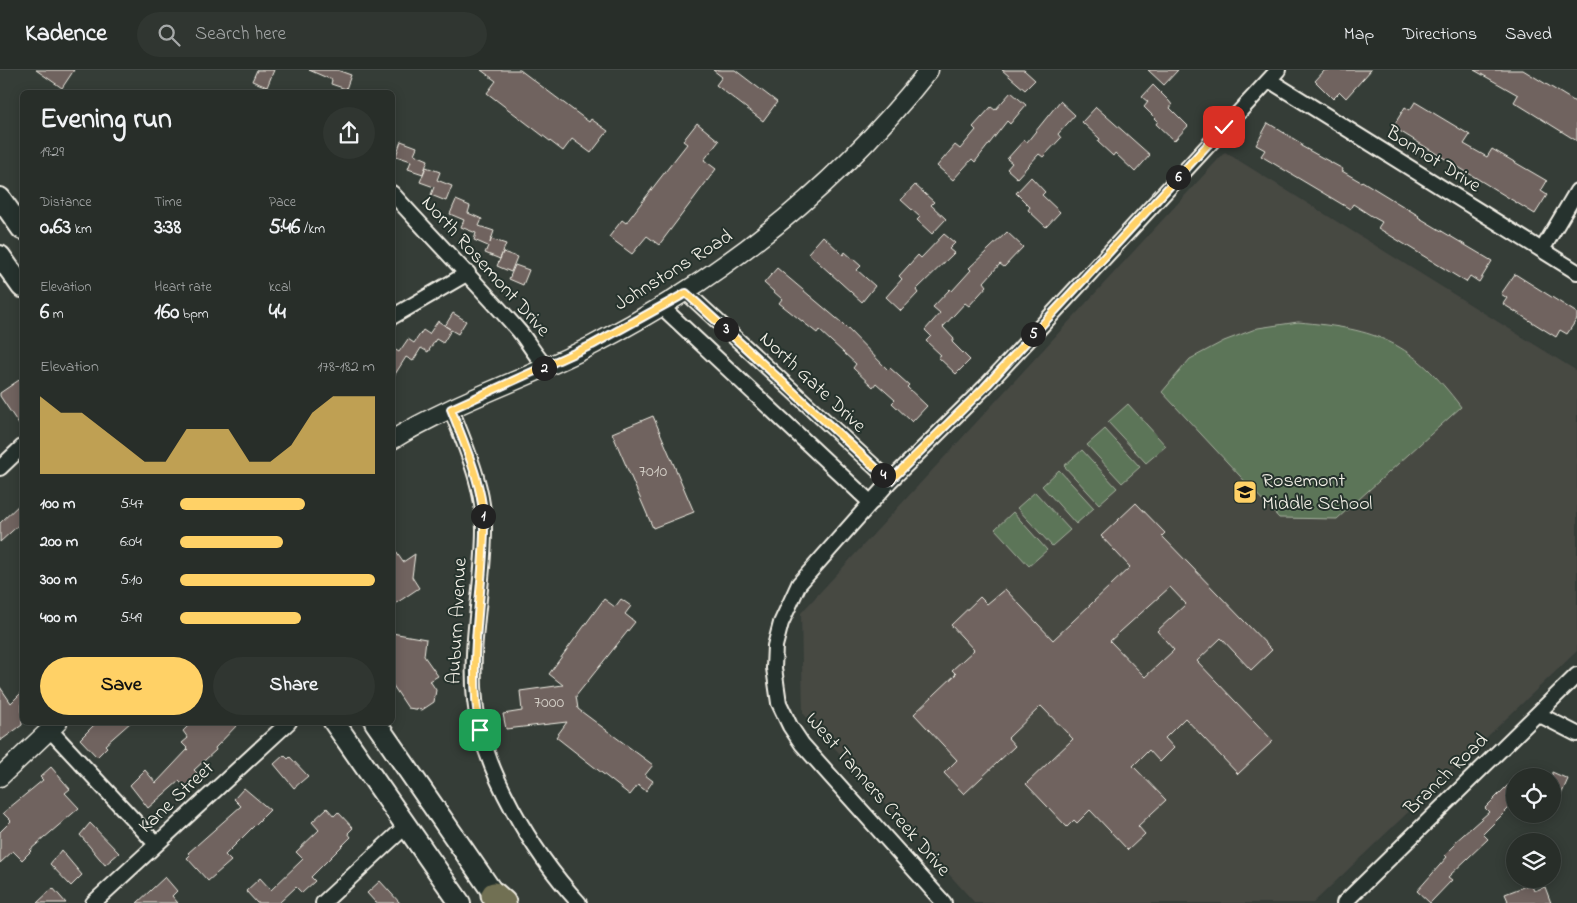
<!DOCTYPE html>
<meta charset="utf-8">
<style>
body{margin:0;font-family:"Indie Flower",sans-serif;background:#303631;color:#f1f3f6;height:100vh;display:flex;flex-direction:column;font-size:19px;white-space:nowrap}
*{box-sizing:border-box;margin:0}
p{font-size:16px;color:#a5a8a8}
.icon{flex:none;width:28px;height:28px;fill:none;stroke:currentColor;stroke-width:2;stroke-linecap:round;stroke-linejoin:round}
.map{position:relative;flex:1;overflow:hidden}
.drawer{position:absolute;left:20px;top:20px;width:375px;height:635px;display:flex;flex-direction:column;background:#282e29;border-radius:8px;box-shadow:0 2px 12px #0003,0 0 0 1px #444a46}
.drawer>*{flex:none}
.fabs{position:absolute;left:1506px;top:698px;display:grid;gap:10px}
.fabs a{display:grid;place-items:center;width:55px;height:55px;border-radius:50%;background:#282e29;box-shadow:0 2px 12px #0003,0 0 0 1px #444a46;font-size:25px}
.pin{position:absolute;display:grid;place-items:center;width:42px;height:42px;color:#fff;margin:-21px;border-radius:10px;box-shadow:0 2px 8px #0006}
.km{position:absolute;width:25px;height:25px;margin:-12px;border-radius:50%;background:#222;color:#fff;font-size:14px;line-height:25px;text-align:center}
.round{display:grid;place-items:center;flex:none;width:52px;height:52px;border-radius:26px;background:#303631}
.headline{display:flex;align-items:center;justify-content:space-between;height:85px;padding:0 20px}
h1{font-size:28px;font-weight:700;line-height:38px}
.figures{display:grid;grid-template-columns:repeat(3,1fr);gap:8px;height:85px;padding:5px 20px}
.figures div{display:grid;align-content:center}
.figures b{font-size:21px;font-weight:700}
.figures small{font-size:14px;font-weight:400}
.figures p{font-size:14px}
.chart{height:140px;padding:10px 20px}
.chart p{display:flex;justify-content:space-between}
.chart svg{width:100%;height:90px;margin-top:5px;fill:#ffd166;opacity:.7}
.action{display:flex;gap:10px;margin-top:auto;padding:10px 20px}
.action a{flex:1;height:58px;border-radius:30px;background:#ffd166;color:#111;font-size:20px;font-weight:700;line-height:58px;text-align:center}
.action a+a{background:#303631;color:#f1f3f6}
ul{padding:0 20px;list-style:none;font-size:16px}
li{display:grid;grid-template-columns:80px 60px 1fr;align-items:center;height:38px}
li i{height:12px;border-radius:6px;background:#ffd166}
header{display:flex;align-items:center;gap:30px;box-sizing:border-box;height:70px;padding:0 25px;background:#282e29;border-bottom:1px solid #444a46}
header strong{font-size:24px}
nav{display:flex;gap:28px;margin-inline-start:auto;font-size:18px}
.search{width:350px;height:45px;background:#303631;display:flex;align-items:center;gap:12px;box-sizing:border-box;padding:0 18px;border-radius:28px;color:#a5a8a8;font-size:19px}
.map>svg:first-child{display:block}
</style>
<header>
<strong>Kadence</strong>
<div class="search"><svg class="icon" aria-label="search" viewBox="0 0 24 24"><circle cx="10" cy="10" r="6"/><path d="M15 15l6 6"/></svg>Search here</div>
<nav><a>Map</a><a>Directions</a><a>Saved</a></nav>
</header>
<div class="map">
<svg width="1577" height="833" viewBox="0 0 1577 833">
<rect width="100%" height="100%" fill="#353d37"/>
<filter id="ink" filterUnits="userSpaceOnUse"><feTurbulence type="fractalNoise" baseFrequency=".02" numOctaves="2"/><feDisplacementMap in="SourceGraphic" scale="10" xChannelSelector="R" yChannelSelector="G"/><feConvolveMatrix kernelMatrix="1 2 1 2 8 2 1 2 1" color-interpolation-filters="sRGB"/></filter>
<g filter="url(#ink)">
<path fill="#474843" d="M1225,82L1577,301V581L1313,833H975L803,643L801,543Z"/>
<path fill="#5c7458" stroke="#a8b2a0" d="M1298,252C1378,259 1412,272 1461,337L1337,449L1279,448L1162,322L1190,289L1224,271L1258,258Z
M1128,334L1166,376L1146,393L1108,352Z
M1105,359L1140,397L1122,413L1087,375Z
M1082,380L1117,418L1099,434L1064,396Z
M1059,400L1094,438L1076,454L1042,416Z
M1035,422L1070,460L1052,476L1017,438Z
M1013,442L1047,480L1029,496L995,459Z"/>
<path fill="#70635e" stroke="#f4f1e8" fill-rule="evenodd" d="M36,0H74L62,18Z
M257,0H274L267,17L252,11Z
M309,0H337L351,5L346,19L331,14L332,10Z
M481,0H520L589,52L591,49L608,61L591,83L572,69L563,81L487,23L496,11Z
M713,0H735L777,32L763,51L716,15L722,7Z
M1002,0H1024L1035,10L1025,20Z
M1148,0H1178L1164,15Z
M1325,0H1371L1346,28L1340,22L1333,29L1315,11Z
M1474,0H1523L1577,33V71L1514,32L1518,25Z
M1153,15L1169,31L1172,35L1170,38L1188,56L1174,71L1156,54L1158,51L1144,37L1148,32L1142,27Z
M1011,22L1026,35L1010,54L1007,51L975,92L972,89L953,110L937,96L955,75L960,79L976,60L973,57L991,37L995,40Z
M1060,31L1075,45L1058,64L1061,68L1043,87L1039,84L1017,108L1007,99L1012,93L1007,89L1024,70L1027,72Z
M1415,32L1470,65L1464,74L1487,87L1492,79L1547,111L1541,121L1547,125L1535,144L1393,57L1405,37L1410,40Z
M1096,37L1150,85L1135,102L1115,83L1113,86L1098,72L1100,69L1082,52Z
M697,53L719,71L704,90L716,99L659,175L647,166L632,184L609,167L622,150L626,153L658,111L687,74L683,71Z
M1268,53L1302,74L1301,76L1343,99L1342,101L1361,112L1362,111L1375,119L1419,146L1418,147L1492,191L1479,212L1470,206L1466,212L1378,158L1382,152L1373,147L1353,134L1350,139L1261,86L1265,80L1256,75Z
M401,71L417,77L414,84L428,90L423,104L408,99L411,91L396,86Z
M426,97L440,102L437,110L452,116L446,131L431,125L434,117L420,112Z
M1031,107L1045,122L1042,125L1060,142L1046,157L1028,140L1030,137L1016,123Z
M915,115L934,132L931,135L946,149L932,164L917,150L920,147L901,130Z
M456,130L470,136L468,143L482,149L479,156L494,161L490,173L491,169L506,174L500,189L485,183L488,176L474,170L476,163L461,157L464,150L450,144Z
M1007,162L1023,177L1004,197L1000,194L984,212L987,216L969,236L965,233L943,257L954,269L952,272L970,290L956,304L938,287L941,285L926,271L931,266L925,260L940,243L933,237L950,219L952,221L971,200L969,198Z
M944,164L955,173L949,179L954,183L916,220L918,223L901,241L886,227L902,209L899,206L918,185L921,188Z
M823,166L843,185L845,182L861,196L857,200L875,216L862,232L808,183Z
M503,182L517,187L511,202L497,196Z
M515,195L529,200L523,215L509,209Z
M777,198L842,253L888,300L890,298L909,315L907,317L927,336L912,352L892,333L895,330L876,313L873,317L853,298L856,294L819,260L817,263L779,233L782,229L764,213Z
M1515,204L1577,243V249L1567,264L1560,260L1556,267L1503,234L1507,228L1501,224Z
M453,243L466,251L458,264L451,260L443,273L436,269L428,282L421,278L413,291L406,287L392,309V278L399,282L408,269L414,273L423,260L429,264L438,251L450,259L445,256Z
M22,308V359L0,326V323Z
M653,346L694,442L653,458L612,363Z
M22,432V452L0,472V453Z
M1136,433L1165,463L1162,466L1272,580L1251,600L1221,568L1197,591L1273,671L1238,704L1185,648L1165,668L1174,678L1160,692L1149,680L1133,696L1166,730L1138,756L1145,764L1128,780L1090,740L1077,753L1074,750L1067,757L1026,714L1073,669L1041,636L1008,668L1015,676L964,724L944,703L957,690L914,644L956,604L952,600L974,580L951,555L980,527L987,534L1005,519L1053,570L1130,497L1101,466ZM1170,517L1186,534L1157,561L1174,580L1145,607L1110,571Z
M392,476L403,492L415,484L412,507L419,518L392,536Z
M604,529L615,537L621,529L631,536L625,544L635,552L576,626L578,639L653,695L645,705L653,711L646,721L638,715L630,725L556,667L567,652L506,659L503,644L522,641L520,621L563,615L549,604Z
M392,563L426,569L424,586L438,606L430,611L436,620L434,632L422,640L408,638L392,614Z
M0,617L11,633L22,622V655L0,671Z
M97,652H131L105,675L107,677L97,687L80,669Z
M192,652H240L215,678L216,680L194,700L199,705L186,718L179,711L148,738L130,715L145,700L156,713L188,679L182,673L188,668L183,661Z
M284,685L288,689L290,687L308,706L294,718L274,694Z
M51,697L70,719L65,723L79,738L30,780L31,781L22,790L13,781L0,793V762L11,751L3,743L43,710L40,707Z
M1552,702L1568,709L1561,725L1552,721Z
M1508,715L1515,722V732L1483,764L1488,769L1448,807L1452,810L1430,833L1417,821L1447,787L1445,785L1455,775L1454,773L1489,742L1485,738Z
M244,718L270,740L225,785L231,791L208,811L187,788L190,785L188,783L241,736L234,729Z
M327,738L334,746L338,742L353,758L348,763L351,767L311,807L315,811L302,823L296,817L279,833H257L246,821L260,808L271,820L303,789L296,782L319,760L312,752Z
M90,753L119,783L105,795L80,765Z
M61,780L82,805L71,816L50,794Z
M165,807L177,821L172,826L178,833H137Z
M380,811L400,833H376L367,823Z
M1531,814L1534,821L1545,817L1551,833H1505L1508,831L1505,824Z
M53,818L66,833H37Z"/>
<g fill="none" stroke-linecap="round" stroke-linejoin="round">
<g stroke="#f4f1e8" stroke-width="18">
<path id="minor" d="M1269,10L1577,202
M392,123C434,170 478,214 519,261C527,270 539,292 547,296
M1542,180L1577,121
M687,223L890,411
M662,237L871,433
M392,247L468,203
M451,339C466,378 484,416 484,459C484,516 469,573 475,630C481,698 533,783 579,833
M0,398L22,377
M1538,644L1577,664
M50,660L156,774
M93,833L289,652
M323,833L406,756
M944,833L802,674L790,656L779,633L774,598L775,576L781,553L799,514L890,411L984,318L1278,0
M1344,833L1577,605"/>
</g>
<g stroke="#f4f1e8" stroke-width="21">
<path id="tertiary" d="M392,370C455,331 528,309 593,275C726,206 837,117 929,0
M0,707L58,652"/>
</g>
<g stroke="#f4f1e8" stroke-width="24">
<path id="secondary" d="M0,128L22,159
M0,186L22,217
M334,652L460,833
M375,652L500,833"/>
</g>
<g stroke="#f4f1e8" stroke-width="29">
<path id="motorway" d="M494,825L503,833"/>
</g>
<use href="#minor" stroke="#26332d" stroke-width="14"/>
<use href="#tertiary" stroke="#26332d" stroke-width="18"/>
<use href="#secondary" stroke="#26332d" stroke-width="20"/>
<use href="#motorway" stroke="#716f52" stroke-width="25"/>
</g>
</g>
<g fill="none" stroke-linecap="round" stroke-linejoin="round" filter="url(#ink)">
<g stroke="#fff" stroke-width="10">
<path id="route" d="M480,660C467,589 483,529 484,459C484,417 466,378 451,339L592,275L686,223L890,411L984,318L1224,57"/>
</g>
<use href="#route" stroke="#ffd166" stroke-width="6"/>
</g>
<defs>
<g id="school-square" transform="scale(1.25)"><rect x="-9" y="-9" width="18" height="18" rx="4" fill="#ffd166" stroke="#26332d"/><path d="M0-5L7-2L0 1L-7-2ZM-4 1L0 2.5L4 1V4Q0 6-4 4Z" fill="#111"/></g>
</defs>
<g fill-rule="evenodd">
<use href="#school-square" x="1245" y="422"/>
</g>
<g text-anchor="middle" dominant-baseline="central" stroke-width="4" stroke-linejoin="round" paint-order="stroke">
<g font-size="18" fill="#d3cec6">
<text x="653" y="402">7010</text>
<text x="549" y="633">7000</text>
</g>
<g font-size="20" fill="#f4f1e8" stroke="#26332d">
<text transform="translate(1433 90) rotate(32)">Bonnot Drive</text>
<text transform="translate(485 197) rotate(48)">North Rosemont Drive</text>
<text transform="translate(674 201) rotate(-32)">Johnstons Road</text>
<text transform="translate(812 313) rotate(43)">North Gate Drive</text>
<text transform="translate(458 551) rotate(-87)">Auburn Avenue</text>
<text transform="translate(1447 705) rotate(-44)">Branch Road</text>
<text transform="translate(877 725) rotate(49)">West Tanners Creek Drive</text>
<text transform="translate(177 728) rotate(-43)">Kane Street</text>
</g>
<g font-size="20" fill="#f4f1e8" stroke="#26332d" text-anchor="start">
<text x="1262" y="411">Rosemont<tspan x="1262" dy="23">Middle School</tspan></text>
</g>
</g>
</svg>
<div class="fabs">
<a><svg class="icon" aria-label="locate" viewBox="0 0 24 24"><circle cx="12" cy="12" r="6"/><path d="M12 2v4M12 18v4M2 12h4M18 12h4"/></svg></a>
<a><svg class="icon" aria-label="layers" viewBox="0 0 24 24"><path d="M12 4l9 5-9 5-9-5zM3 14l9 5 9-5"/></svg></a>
</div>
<div class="pin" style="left:480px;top:660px;background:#1e9e55"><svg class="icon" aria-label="arrive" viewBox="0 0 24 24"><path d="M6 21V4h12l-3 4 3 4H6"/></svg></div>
<div class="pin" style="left:1224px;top:57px;background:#d93025"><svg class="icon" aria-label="check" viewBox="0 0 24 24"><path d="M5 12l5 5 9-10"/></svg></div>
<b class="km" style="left:483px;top:446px">1</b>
<b class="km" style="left:544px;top:298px">2</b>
<b class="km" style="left:726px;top:259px">3</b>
<b class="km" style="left:883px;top:405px">4</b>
<b class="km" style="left:1033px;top:264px">5</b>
<b class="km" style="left:1178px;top:107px">6</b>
<section class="drawer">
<div class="headline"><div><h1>Evening run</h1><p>19:29</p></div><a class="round"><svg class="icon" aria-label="share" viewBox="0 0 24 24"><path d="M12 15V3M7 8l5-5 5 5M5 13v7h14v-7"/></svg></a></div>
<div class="figures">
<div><p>Distance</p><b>0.63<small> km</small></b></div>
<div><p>Time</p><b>3:38</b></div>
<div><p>Pace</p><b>5:46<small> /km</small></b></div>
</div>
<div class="figures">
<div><p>Elevation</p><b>6<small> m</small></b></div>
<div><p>Heart rate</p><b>160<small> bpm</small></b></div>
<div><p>kcal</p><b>44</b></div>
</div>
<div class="chart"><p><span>Elevation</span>178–182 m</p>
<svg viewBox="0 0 160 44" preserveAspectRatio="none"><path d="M0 44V6L10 14L20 14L30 22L40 30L50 38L60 38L70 22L80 22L90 22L100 38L110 38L120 30L130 14L140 6L150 6L160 6V44z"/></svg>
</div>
<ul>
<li><b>100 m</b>5:47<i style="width:64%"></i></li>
<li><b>200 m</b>6:04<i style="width:53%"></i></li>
<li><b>300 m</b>5:10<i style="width:100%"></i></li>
<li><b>400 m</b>5:49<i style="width:62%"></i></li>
</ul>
<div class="action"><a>Save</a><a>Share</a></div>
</section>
</div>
